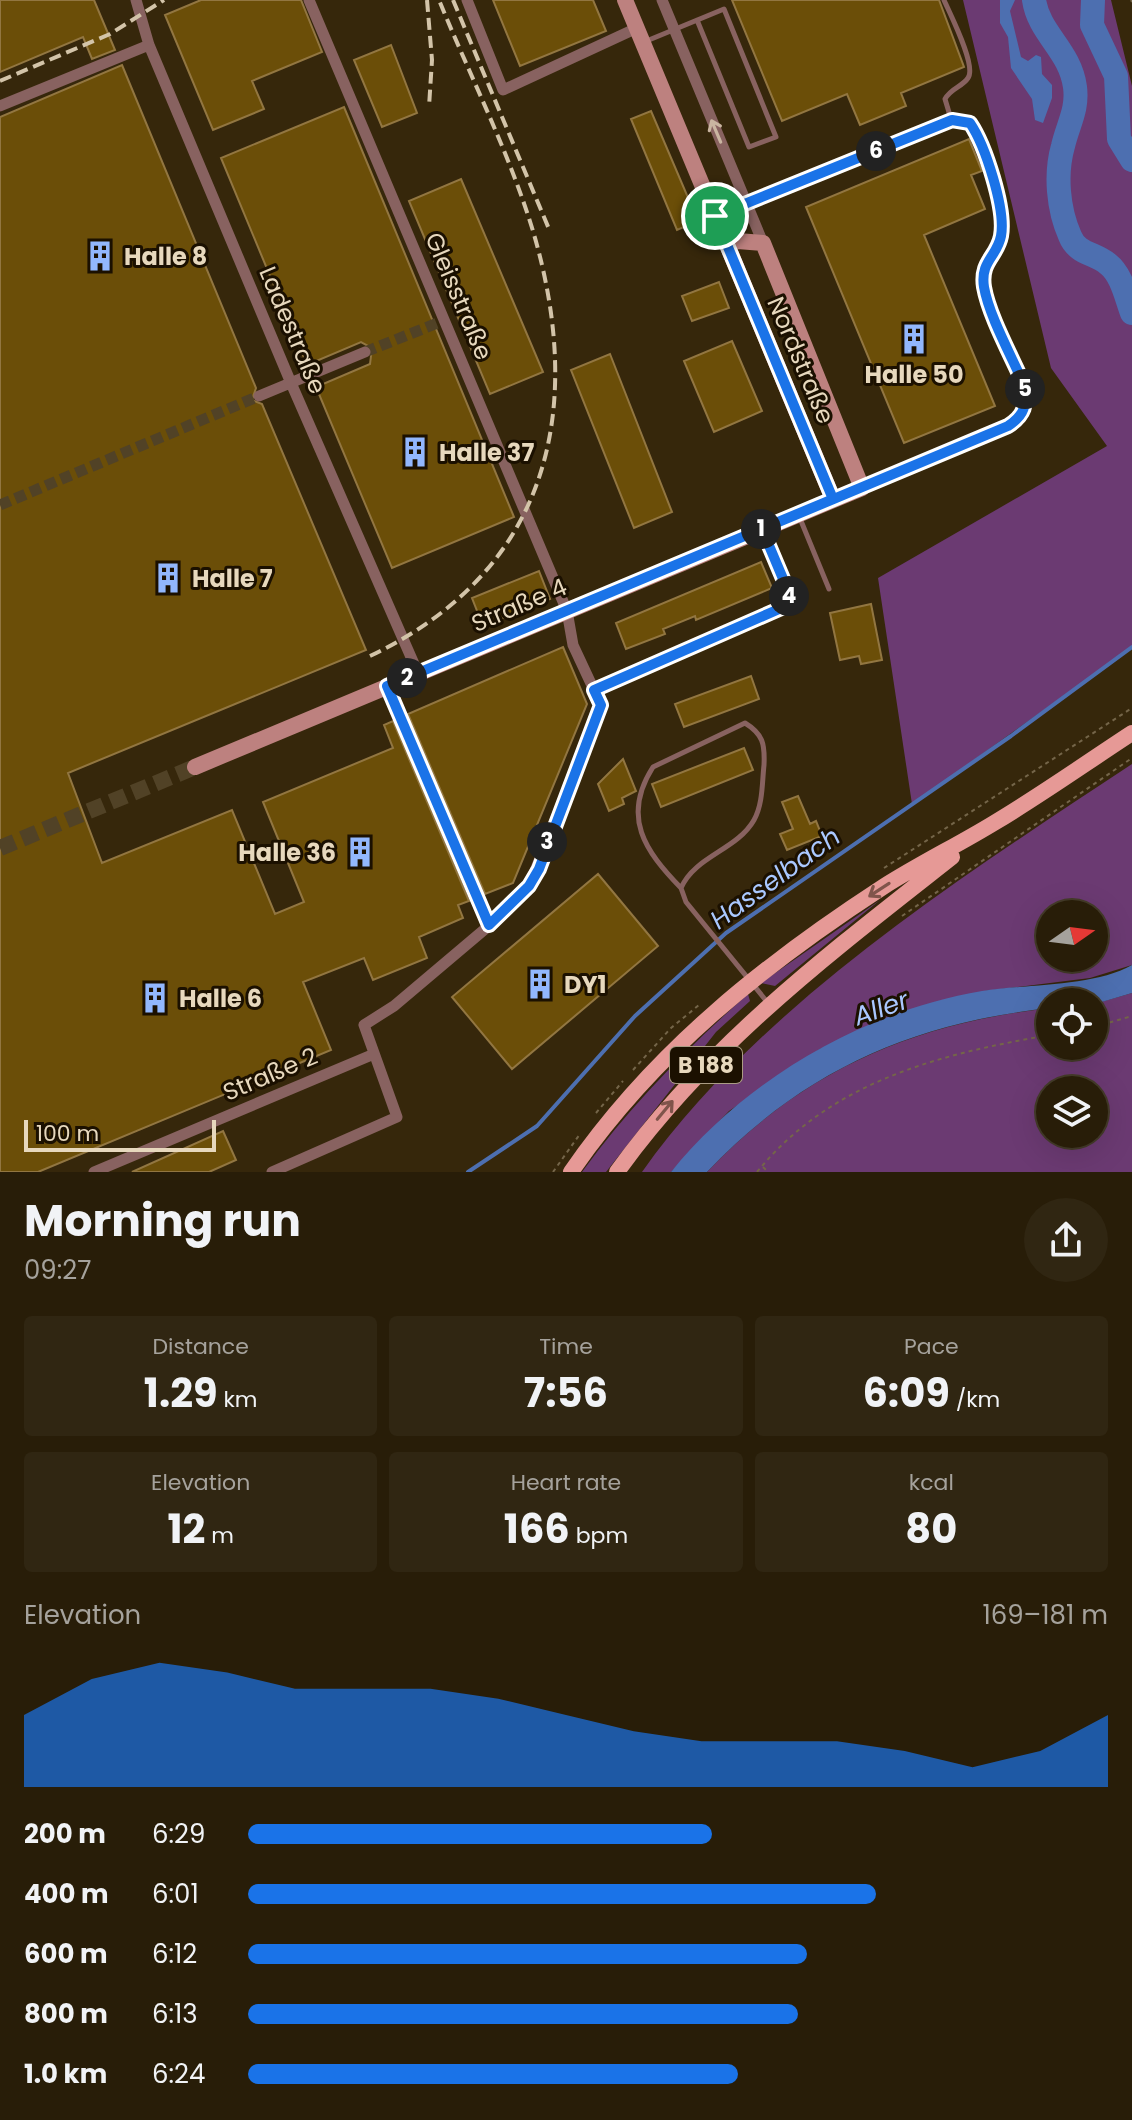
<!DOCTYPE html>
<meta charset="utf-8">
<style>
body{margin:0;font-family:Poppins,sans-serif;background:#302612;color:#f1f3f6;height:100vh;display:flex;flex-direction:column;font-size:30px;white-space:nowrap}
*{box-sizing:border-box;margin:0}
p{font-size:26px;color:#a5a29c}
.icon{flex:none;width:44px;height:44px;fill:none;stroke:currentColor;stroke-width:2;stroke-linecap:round;stroke-linejoin:round}
.map{position:relative;height:1172px;overflow:hidden}
.details{display:flex;flex-direction:column;background:#281d08;flex:1}
.details>*{flex:none}
.needle{width:52px;rotate:76deg}
.controls{position:absolute;left:1036px;top:900px;display:grid;gap:16px}
.controls a{display:grid;place-items:center;width:72px;height:72px;border-radius:50%;background:#281d08;box-shadow:0 8px 32px #0002,0 0 0 2px #443b29;font-size:40px}
.scale{position:absolute;left:24px;bottom:20px;width:192px;box-sizing:border-box;padding-left:8px;border:4px solid #e7d8bd;border-top:0;font-size:22px;line-height:28px;white-space:nowrap;color:#e7d8bd;-webkit-text-stroke:6px #1b1000;paint-order:stroke}
.pin{position:absolute;display:grid;place-items:center;width:68px;height:68px;color:#fff;margin:-34px;border:4px solid #fff;border-radius:50%;box-shadow:0 2px 8px #0007}
.km{position:absolute;width:40px;height:40px;margin:-20px;border-radius:50%;background:#222;color:#fff;font-size:22px;line-height:40px;text-align:center}
.round{display:grid;place-items:center;flex:none;width:84px;height:84px;border-radius:42px;background:#302612}
.overview{display:flex;align-items:center;justify-content:space-between;height:136px;padding:0 24px}
h1{font-size:44px;font-weight:700;line-height:60px}
.metrics{display:grid;grid-template-columns:repeat(3,1fr);gap:12px;height:136px;padding:8px 24px}
.metrics div{display:grid;align-content:center;border-radius:8px;background:#302612;text-align:center}
.metrics b{font-size:40px;font-weight:700}
.metrics small{font-size:22px;font-weight:400}
.metrics p{font-size:22px}
.chart{height:224px;padding:16px 24px}
.chart p{display:flex;justify-content:space-between}
.chart svg{width:100%;height:144px;margin-top:8px;fill:#1a73e8;opacity:.7}
ul{padding:0 24px;list-style:none;font-size:26px}
li{display:grid;grid-template-columns:128px 96px 1fr;align-items:center;height:60px}
li i{height:20px;border-radius:10px;background:#1a73e8}
.map>svg:first-child{display:block}
</style>
<div class="map">
<svg width="1132" height="1172" viewBox="0 0 1132 1172">
<rect width="100%" height="100%" fill="#36270b"/>
<path fill="#6b3a72" fill-rule="evenodd" d="M963,0H1111L1132,86V647L912,804L878,578L1107,446L1051,368Z
M1132,764V965L1090,978L985,991L820,1049L729,1111L671,1172H642C760,1005 963,876 1132,764ZM1050,914H1094V958H1050Z
M880,900L775,986L761,983Z
M1132,993V1172H707C804,1070 912,1024 1050,1008V1046H1094V1004ZM1050,1090H1094V1134H1050Z
M748,994L750,1001L716,1032L606,1172H582C631,1105 686,1049 748,994Z"/>
<path fill="#4d6fb0" d="M1000,0H1015L1010,11L1021,57L1028,61L1036,55L1041,57L1042,74L1052,85V98L1043,123L1035,120L1032,99L1011,68L1008,37L1000,23Z
M1132,965V993L1095,1004L1050,1002V1008C912,1023 803,1071 707,1172H671C746,1079 864,1011 982,991C1026,984 1093,987 1132,965Z"/>
<g fill="none" stroke-linecap="round" stroke-linejoin="round">
<path stroke="#4d6fb0" stroke-width="4" d="M468,1172L537,1126L635,1016L726,933L1011,736L1132,647"/>
<path stroke="#4d6fb0" stroke-width="24" d="M1034,0C1039,34 1070,50 1075,87C1078,110 1068,124 1063,146C1055,174 1058,209 1070,236C1077,254 1095,253 1108,264C1122,275 1126,297 1132,313
M1093,0L1092,25L1116,76L1119,139L1132,160"/>
</g>
<path fill="#6b4e08" stroke="#927641" stroke-width="2" d="M0,0H94L115,50L92,59L83,37L0,72Z
M201,0H301L322,52L252,81L264,109L213,130L165,15Z
M493,0H593L606,31L520,66Z
M732,0H939L964,67L901,93L906,106L860,125L847,94L782,121Z
M391,45L417,113L382,127L354,60Z
M122,65L256,388L252,400L262,404L366,650L68,773L102,863L232,810L275,914L304,902L263,802L393,748L384,725L393,721L469,901L458,905L463,918L419,937L427,958L373,980L364,958L303,982L331,1050L38,1172H0V117Z
M344,107L514,517L392,568L316,387L370,364L372,348L361,342L307,365L221,158Z
M651,111L698,221L677,230L631,119Z
M969,139L982,171L971,175L985,209L924,235L995,406L904,443L806,207Z
M461,179L543,372L490,394L409,201Z
M719,282L729,308L692,321L682,296Z
M732,341L762,411L714,432L684,361Z
M610,354L672,512L634,528L571,370Z
M761,562L772,588L696,620L695,616L663,629L665,634L626,649L616,623Z
M539,571L550,599L483,626L472,598Z
M871,604L882,660L861,664L859,656L840,660L830,613Z
M563,647L587,704L513,883L485,894L408,714Z
M751,676L759,699L684,727L675,704Z
M744,748L753,770L661,807L652,784Z
M623,759L636,791L622,798L624,804L609,811L598,784Z
M798,796L810,824L816,821L822,836L787,850L780,834L793,829L782,802Z
M598,874L658,946L512,1069L452,997Z
M223,1131L236,1160L209,1172H132Z"/>
<g fill="none" stroke-linecap="round" stroke-linejoin="round">
<path stroke="#514226" stroke-width="11" stroke-dasharray="11 5.5" stroke-linecap="butt" d="M365,352L445,320
M0,505L259,396"/>
<path stroke="#514226" stroke-width="16" stroke-dasharray="16 8" stroke-linecap="butt" d="M0,848L195,767"/>
<path stroke="#746549" stroke-width="2" stroke-dasharray="4 4" stroke-linecap="butt" d="M1131,0L1132,2
M884,868L1132,708
M902,916L1132,758
M1094,1027L1132,1016
M633,1070L671,1028L699,1005
M596,1113L623,1081
M763,1167L768,1172
M553,1172L580,1134
M757,1172C831,1081 940,1054 1050,1035"/>
<path stroke="#886260" stroke-width="5" d="M944,0C950,14 977,66 968,78C962,87 951,88 945,99L951,119
M644,42C671,31 697,20 724,9L776,137L749,147L697,20
M799,516L829,589
M681,888C645,851 621,817 653,767L745,723C763,734 765,744 764,765C762,783 763,804 754,820C737,850 695,856 681,888L686,902L768,1003"/>
<path stroke="#886260" stroke-width="11" d="M136,0L149,45L291,383L418,673
M467,0L503,90L637,28
M662,0L763,243
M0,106L149,45
M715,216L952,120L970,123C985,145 1006,209 1001,236C996,257 980,261 984,287C989,317 1012,357 1024,385L1026,401L1021,418L862,488
M259,396L365,352
M387,686L489,925
M594,690L786,606L789,593L762,529
M94,1172L374,1054
M272,1172L397,1117L364,1025L394,1006L504,913L529,886L601,705L573,645L567,611L309,0"/>
<path stroke="#bd817f" stroke-width="16" d="M625,0L833,499
M195,767L862,488L763,243L725,240"/>
<path stroke="#e69996" stroke-width="16" d="M571,1172C653,1053 763,965 883,887C919,864 958,845 994,823C1041,795 1086,763 1132,733
M617,1172C709,1044 830,953 952,857"/>
<path stroke="#d3c4a9" stroke-width="4" stroke-dasharray="12 6" stroke-linecap="butt" d="M427,0L432,60L429,107
M453,0L549,229
M0,81L110,34L164,0
M370,656C549,571 586,411 533,231C509,152 470,76 439,0"/>
</g>
<defs><path id="oneway-shaft" d="M-6 0H5M1.5-3L5.5 0L1.5 3" fill="none" stroke-width="1.6" stroke-linecap="round" stroke-linejoin="round" transform="scale(2)"/></defs>
<use stroke="#cab5a1" href="#oneway-shaft" transform="translate(716 131) rotate(-113)"/>
<g stroke="#80544b">
<use href="#oneway-shaft" transform="translate(879 890) rotate(147)"/>
<use href="#oneway-shaft" transform="translate(665 1110) rotate(-50)"/>
</g>
<g fill="none" stroke-linecap="round" stroke-linejoin="round">
<g stroke="#fff" stroke-width="16">
<path id="route" d="M715,216L833,499C695,557 557,615 418,673L387,686L489,925L529,886L539,869L601,705L594,690L786,606L789,593L762,529L1008,426C1025,415 1027,405 1024,385C1012,357 989,316 984,287C980,261 997,257 1001,236C1006,209 985,145 970,123L952,120L715,216"/>
</g>
<use href="#route" stroke="#1a73e8" stroke-width="10"/>
</g>
<defs>
<g id="building-bare" transform="scale(2.4)"><path d="M-4-6H4V6H1V3H-1V6H-4ZM-2.5-4.3h1.7v1.8h-1.7ZM.8-4.3h1.7v1.8H.8ZM-2.5-1h1.7V.8h-1.7ZM.8-1h1.7V.8H.8Z" fill="#92b7fd" stroke="#1b1000" stroke-width="2.5" paint-order="stroke"/></g>
</defs>
<g fill-rule="evenodd">
<use href="#building-bare" x="100" y="256"/>
<use href="#building-bare" x="914" y="339"/>
<use href="#building-bare" x="415" y="452"/>
<use href="#building-bare" x="168" y="578"/>
<use href="#building-bare" x="360" y="852"/>
<use href="#building-bare" x="540" y="984"/>
<use href="#building-bare" x="155" y="998"/>
</g>
<g text-anchor="middle" dominant-baseline="central" stroke-width="6" stroke-linejoin="round" paint-order="stroke">
<rect fill="#1b1000" stroke="#aa9c84" stroke-width="2" x="670" y="1047" width="72" height="36" rx="6"/>
<g font-size="22" font-weight="bold" fill="#e7d8bd">
<text x="706" y="1065">B 188</text>
</g>
<g font-size="24" font-weight="bold" fill="#e7d8bd" stroke="#1b1000" text-anchor="start">
<text x="124" y="256">Halle 8</text>
<text x="914" y="374" text-anchor="middle">Halle 50</text>
<text x="439" y="452">Halle 37</text>
<text x="192" y="578">Halle 7</text>
<text x="336" y="852" text-anchor="end">Halle 36</text>
<text x="564" y="984">DY1</text>
<text x="179" y="998">Halle 6</text>
</g>
<g font-size="24" fill="#e7d8bd" stroke="#1b1000">
<text transform="translate(459 296) rotate(67)">Gleisstraße</text>
<text transform="translate(293 330) rotate(67)">Ladestraße</text>
<text transform="translate(801 360) rotate(67)">Nordstraße</text>
<text transform="translate(519 605) rotate(-23)">Straße 4</text>
<text transform="translate(270 1074) rotate(-23)">Straße 2</text>
</g>
<g font-size="26" font-style="italic" fill="#aac8ff" stroke="#1b1000">
<text transform="translate(775 878) rotate(-36)">Hasselbach</text>
<text transform="translate(881 1008) rotate(-19)">Aller</text>
</g>
</g>
</svg>
<div class="controls">
<a><svg class="needle" viewBox="-14 -14 28 28"><path d="M0-13l5 13h-10z" fill="#e53935"/><path d="M0 13l5-13h-10z" fill="#a5a29c"/></svg></a>
<a><svg class="icon" aria-label="locate" viewBox="0 0 24 24"><circle cx="12" cy="12" r="6"/><path d="M12 2v4M12 18v4M2 12h4M18 12h4"/></svg></a>
<a><svg class="icon" aria-label="layers" viewBox="0 0 24 24"><path d="M12 4l9 5-9 5-9-5zM3 14l9 5 9-5"/></svg></a>
</div>
<div class="scale">100 m</div>
<div class="pin" style="left:715px;top:216px;background:#1e9e55"><svg class="icon" aria-label="arrive" viewBox="0 0 24 24"><path d="M6 21V4h12l-3 4 3 4H6"/></svg></div>
<b class="km" style="left:761px;top:529px">1</b>
<b class="km" style="left:407px;top:678px">2</b>
<b class="km" style="left:547px;top:842px">3</b>
<b class="km" style="left:789px;top:596px">4</b>
<b class="km" style="left:1025px;top:389px">5</b>
<b class="km" style="left:876px;top:151px">6</b>
</div>
<section class="details">
<div class="overview"><div><h1>Morning run</h1><p>09:27</p></div><a class="round"><svg class="icon" aria-label="share" viewBox="0 0 24 24"><path d="M12 15V3M7 8l5-5 5 5M5 13v7h14v-7"/></svg></a></div>
<div class="metrics">
<div><p>Distance</p><b>1.29<small> km</small></b></div>
<div><p>Time</p><b>7:56</b></div>
<div><p>Pace</p><b>6:09<small> /km</small></b></div>
</div>
<div class="metrics">
<div><p>Elevation</p><b>12<small> m</small></b></div>
<div><p>Heart rate</p><b>166<small> bpm</small></b></div>
<div><p>kcal</p><b>80</b></div>
</div>
<div class="chart"><p><span>Elevation</span>169–181 m</p>
<svg viewBox="0 0 160 44" preserveAspectRatio="none"><path d="M0 44V22L10 11L20 6L30 9L40 14L50 14L60 14L70 17L80 22L90 27L100 30L110 30L120 30L130 33L140 38L150 33L160 22V44z"/></svg>
</div>
<ul>
<li><b>200 m</b>6:29<i style="width:54%"></i></li>
<li><b>400 m</b>6:01<i style="width:73%"></i></li>
<li><b>600 m</b>6:12<i style="width:65%"></i></li>
<li><b>800 m</b>6:13<i style="width:64%"></i></li>
<li><b>1.0 km</b>6:24<i style="width:57%"></i></li>
</ul>
</section>
